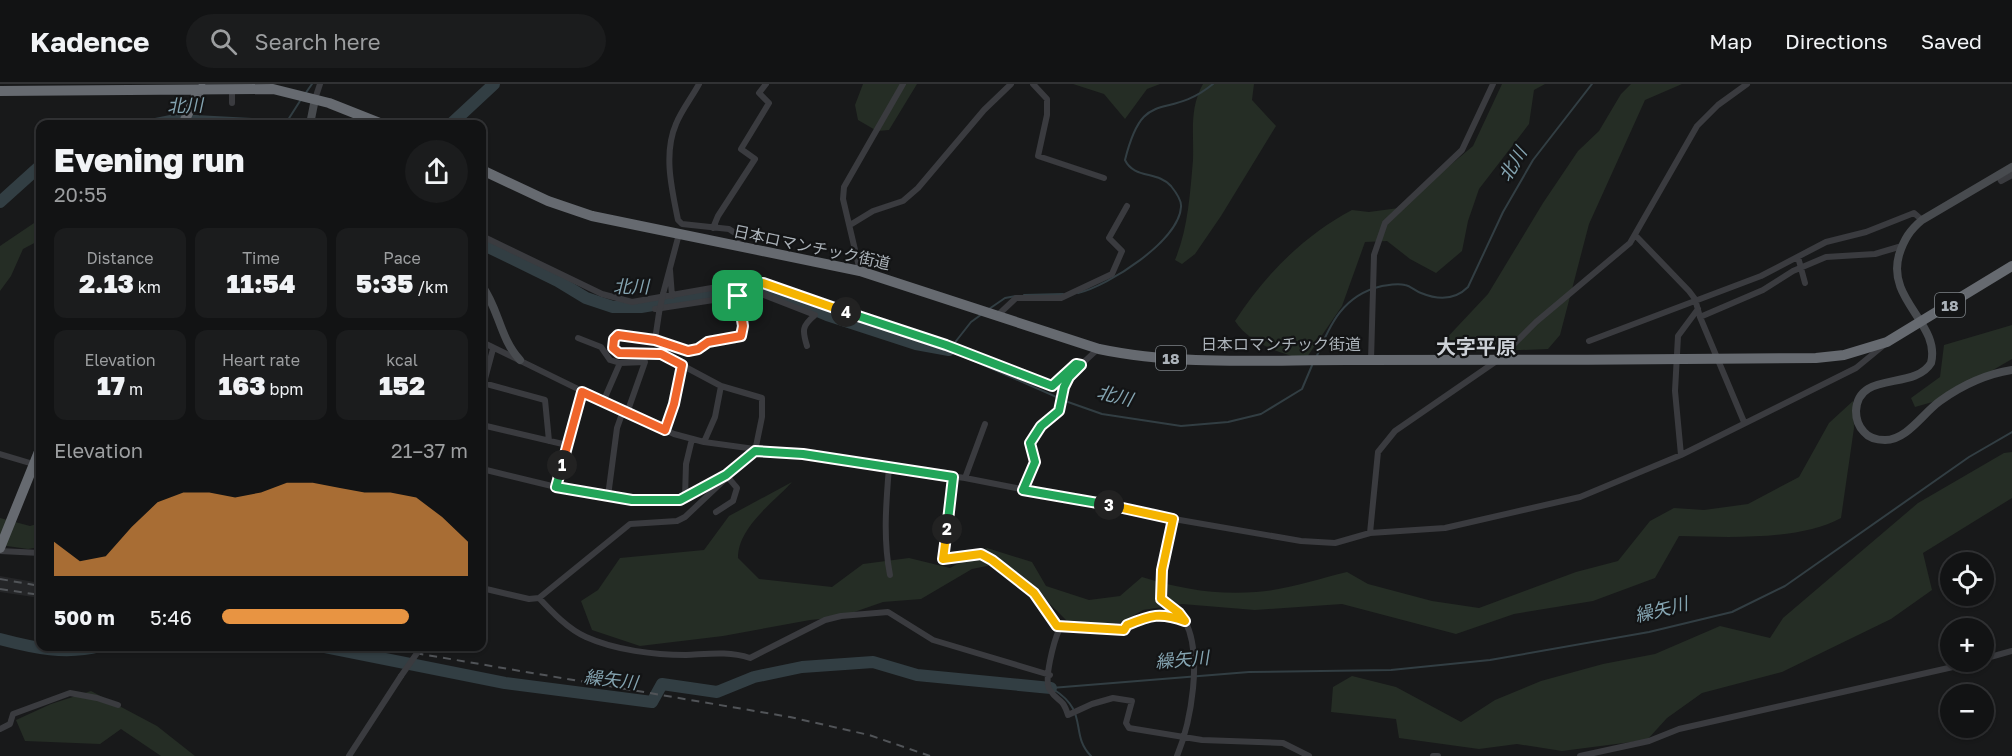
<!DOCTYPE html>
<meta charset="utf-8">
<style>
body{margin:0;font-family:"Golos Text","Noto Sans JP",sans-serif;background:#1b1c1d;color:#f1f3f6;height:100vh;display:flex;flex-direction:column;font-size:22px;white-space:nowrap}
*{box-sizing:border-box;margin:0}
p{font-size:20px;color:#9c9ea0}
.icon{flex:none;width:33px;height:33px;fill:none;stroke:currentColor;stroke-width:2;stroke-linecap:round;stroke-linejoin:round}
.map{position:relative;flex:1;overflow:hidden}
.details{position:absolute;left:36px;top:36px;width:450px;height:531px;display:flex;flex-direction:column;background:#121314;border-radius:12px;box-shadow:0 2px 4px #0004,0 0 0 2px #313234}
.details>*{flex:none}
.controls{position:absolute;left:1940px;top:468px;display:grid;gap:12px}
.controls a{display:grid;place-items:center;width:54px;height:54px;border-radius:50%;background:#121314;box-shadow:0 2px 4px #0004,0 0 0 2px #313234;font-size:30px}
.pin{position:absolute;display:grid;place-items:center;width:51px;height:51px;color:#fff;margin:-26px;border-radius:12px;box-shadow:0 3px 9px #0006}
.km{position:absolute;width:30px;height:30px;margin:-15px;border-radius:50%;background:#222;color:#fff;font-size:16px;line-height:30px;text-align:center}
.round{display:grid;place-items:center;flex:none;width:63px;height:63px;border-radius:32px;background:#1b1c1d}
.headline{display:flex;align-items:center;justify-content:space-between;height:102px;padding:0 18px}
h1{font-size:33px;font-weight:800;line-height:45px}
.metrics{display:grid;grid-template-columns:repeat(3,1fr);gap:9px;height:102px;padding:6px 18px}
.metrics div{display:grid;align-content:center;border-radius:12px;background:#1b1c1d;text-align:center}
.metrics b{font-size:26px;font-weight:800}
.metrics small{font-size:16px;font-weight:400}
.metrics p{font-size:16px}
.chart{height:168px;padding:12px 18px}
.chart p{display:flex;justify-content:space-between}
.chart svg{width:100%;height:108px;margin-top:6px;fill:#e89442;opacity:.7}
ul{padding:0 18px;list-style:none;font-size:20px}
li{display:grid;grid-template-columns:96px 72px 1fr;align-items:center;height:45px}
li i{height:15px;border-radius:8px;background:#e89442}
header{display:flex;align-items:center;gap:36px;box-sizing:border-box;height:84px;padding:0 30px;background:#121314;border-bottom:2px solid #313234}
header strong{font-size:28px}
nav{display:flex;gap:33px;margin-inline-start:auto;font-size:21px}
.search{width:420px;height:54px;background:#1b1c1d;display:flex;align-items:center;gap:15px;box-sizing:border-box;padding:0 21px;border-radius:33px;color:#9c9ea0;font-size:22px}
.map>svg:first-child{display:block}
</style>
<header>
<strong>Kadence</strong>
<div class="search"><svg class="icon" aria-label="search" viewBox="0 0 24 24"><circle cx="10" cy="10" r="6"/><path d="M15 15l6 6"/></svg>Search here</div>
<nav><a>Map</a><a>Directions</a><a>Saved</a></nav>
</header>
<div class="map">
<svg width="2012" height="672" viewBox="0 0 2012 672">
<rect width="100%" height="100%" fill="#18191a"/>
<path fill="#242527" d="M0,492L40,499V514L0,508Z"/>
<path fill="#252d25" d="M863,0H917L889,46L877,47L858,36L855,21Z
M1073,0H1160L1147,5L1125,35L1104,10Z
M1203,0H1254L1252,16L1276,42L1221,132L1195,170L1182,180L1175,176C1188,145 1190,110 1193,76C1194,49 1189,25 1203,0Z
M1502,0H1545L1534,6L1529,40L1479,105L1468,137L1462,167L1436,189L1410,175L1387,157L1365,158L1342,222L1305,276C1279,268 1251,261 1235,237C1265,191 1303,152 1352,126L1369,128L1399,124L1473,62Z
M1631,0H1682L1645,16L1589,140L1560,251L1548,265L1472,268L1442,259L1488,210L1543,119L1578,67L1599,47L1621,10Z
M40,135V156L23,165L11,192L0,207V162Z
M2012,241V275L1943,315L1915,323L1911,314L1940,293L1944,261Z
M1853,317L1854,344L1841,434C1800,457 1726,453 1679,452L1655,494L1593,517L1514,530L1456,550L1342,520L1255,526L1182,520L1143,526L1120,539L1070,540L1027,497L997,480L972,485L921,515L883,518L840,533L810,536L723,552L640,562L592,546L581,517L598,506L620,474L704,466L729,432L792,398C773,419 738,443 738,474L759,495L832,503L863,480L909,474L950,484L987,464L1032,478L1046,502L1089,516L1120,512L1142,493C1180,505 1216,511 1256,508C1286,506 1318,495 1347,488L1368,500L1432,517L1479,524L1576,488L1618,477L1650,437L1674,424L1704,426L1748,420L1799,393L1829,339Z
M2012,368V414L1923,469L1932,506L1891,535L1782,588L1702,609L1667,634L1647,656L1562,667L1517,660L1479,665L1399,654L1396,635L1331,628L1333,603L1352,592L1396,603L1461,638L1495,616L1541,597L1603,580L1655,570L1720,542L1770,554L1783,534L1918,419L2004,369Z
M0,434L30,442L40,439V463L28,465L0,461Z
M91,607L157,642L195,672H161L121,645L100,660L25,657L16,636L51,620Z"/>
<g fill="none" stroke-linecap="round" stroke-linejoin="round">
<path stroke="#323e43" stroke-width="2" d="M305,10L312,0
M282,40L286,39L300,17
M1078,209C1108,202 1179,157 1181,123C1182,116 1175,107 1171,102C1158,87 1134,95 1125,76C1144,0 1165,39 1213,0
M1024,211L1063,210
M989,225L1005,214L1016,212
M982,230L971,238L949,266L1068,318L1102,330L1181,342L1228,338L1261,330L1302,305L1313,279
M1316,274C1330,240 1343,211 1382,202C1389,201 1397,199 1405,201C1411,202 1415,207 1421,209C1438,216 1455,216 1468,203L1503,128L1533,76L1592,0
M1051,604L1249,588L1391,586L1490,576L1649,548L1732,528L1785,502L1969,373L2012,348
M1053,605C1090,628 1069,650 1091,672"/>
<path stroke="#323e43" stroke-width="12" d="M156,40L176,36L252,40
M278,40H282
M451,40L494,0
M0,118L40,82
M482,160L558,197L586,214L613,223H641L751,204L773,208L827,231L916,260L949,266
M0,555C34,564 66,571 100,562
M320,562L505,599L652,618L662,600L717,608L754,593L802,583L873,578L917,591L1051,604"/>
<path stroke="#3a3b3f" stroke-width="6" d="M699,0C692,13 681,27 676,40C663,70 672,106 678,136L682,140L729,145L738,151L737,162
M1033,0L1047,15V31L1038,72L1104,94
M315,15L320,0
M232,19V5
M1999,93L2001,97L2012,91
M850,141L873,127L903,117L918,104L984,26L1011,0
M713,144L718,132L755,75L741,65L769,19L759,9L766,0
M482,152L602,210L632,218L740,199H763L946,261L1052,302L1076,280L1081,281
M1636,152L1689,207L1695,215L1700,233L1744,338
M1798,173L1805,199
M670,186L672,212
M860,187L843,115L844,103L903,0
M663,210L679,150
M655,225L759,209L815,231C802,242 802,246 807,262
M999,230L1016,214H1061L1112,190L1122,167L1109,154L1127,122
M1700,233L1763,206L1793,187L1826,173L1875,170L1902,162
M578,254L601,263L610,276L620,279L645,278L627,329
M655,256L688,267L698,265L708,258L741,252L743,242L736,200
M1589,257L1761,192L1826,158L1866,148L1914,129L1922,136
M482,258L627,329L674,350L704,358L965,394L1174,435L1301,457L1335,459L1370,449L1445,444L1580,413L1681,371L1856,284L1884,261
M1371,276L1374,171L1385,139L1462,66L1493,0
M483,299L545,316L549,357
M482,306L493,265
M603,318L620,279
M482,341L567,361
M665,346L674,319L682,281
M704,358L715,333L721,302
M0,370L40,382
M1681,371L1675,307L1678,252L1698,225
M889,383C886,420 883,455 890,491
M482,385L556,403L632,416L680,415L721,394
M953,393L943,475L980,470L1034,509L1059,546C1054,557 1043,597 1050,606C1058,619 1062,612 1068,631L1092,620L1113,614L1132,617L1126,639L1129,644L1202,656L1283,659L1309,672
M965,394L985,340
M556,403L582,308
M1023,406L1035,378L1030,359L1041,342L1059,327C1060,298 1078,283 1098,265
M608,412L617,344L623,327
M685,413L686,380L692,355
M716,428L733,417L737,404L726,391
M1174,435L1162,486L1161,515C1170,522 1179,527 1185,537C1203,571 1191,638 1177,672
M1370,449L1378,368L1395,347L1498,276L1536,238L1630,159L1697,42L1718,21L1747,0
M0,467L40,469
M482,504L529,515L539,514L630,440L677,437L685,433L755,367L762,333V314L721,302L661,270L619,269L613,264L614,255L618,251L655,256L659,229
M539,514C552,528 568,545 586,553C615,566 654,571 686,571C709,570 728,567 750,574L825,536L841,532L888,528L933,556L1050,591
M1057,542L1124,546L1127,541C1151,531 1160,528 1184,537
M1983,575L2012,567
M0,645L10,640L13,630L70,609L97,614L118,621
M349,672L401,592
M1433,672H1438
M1580,672L1649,657L1679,645L1975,578"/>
<path stroke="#484b4f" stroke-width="8" d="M310,40L315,15
M2012,83L1922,136C1910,146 1904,155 1899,171C1886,216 1941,240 1931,279C1914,307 1858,286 1856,327C1856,335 1858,342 1864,348C1869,354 1877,356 1885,356C1907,356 1923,329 1940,317C1961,302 1986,290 2012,286
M482,202C499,225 500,255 520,276"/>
<path stroke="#666a70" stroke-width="10" d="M0,7L273,5L329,19L382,40
M183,40L196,12L202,4
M482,86L548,117L592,132L860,187L1099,265C1184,283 1275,275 1361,276C1513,276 1664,276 1816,274L1844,271L1887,258L2012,182
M0,464L40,365"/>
<path stroke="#515458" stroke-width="2" stroke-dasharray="8 6" stroke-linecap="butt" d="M0,495L40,502
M0,505L40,511
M374,562L790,633L869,651L930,672"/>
<path stroke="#3a3b3f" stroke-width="6" d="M659,229L663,210
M401,592L422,562"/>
</g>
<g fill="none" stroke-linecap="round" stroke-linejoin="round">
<g stroke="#fff" stroke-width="12">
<path id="split-1" d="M562,381L582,308L665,346L674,320L682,281L661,270L619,269L613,264L614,255L618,251L655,256L688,267L698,265L708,258L741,252L743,242L738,212"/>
</g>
<g stroke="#fff" stroke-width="12">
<path id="split-2" d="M562,381L556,403L632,416H680L726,391L755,367L803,370L953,393L947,445"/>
</g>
<g stroke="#fff" stroke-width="12">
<path id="split-3" d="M947,445L943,475L981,470L992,476L1034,509L1057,542L1124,546L1127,541C1151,531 1160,528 1185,537L1179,529L1161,515L1162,486L1173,435L1109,421"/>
</g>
<g stroke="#fff" stroke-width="12">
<path id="split-4" d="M846,228L946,261L1052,302L1076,280L1081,281L1069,293L1064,303L1059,327L1041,342L1030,359L1035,378L1023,406L1109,421"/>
</g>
<g stroke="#fff" stroke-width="12">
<path id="split-5" d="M738,212L735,200L763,199L846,228"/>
</g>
<use href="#split-1" stroke="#f0652b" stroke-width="8"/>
<use href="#split-2" stroke="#22a559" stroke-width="8"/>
<use href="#split-3" stroke="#f5b400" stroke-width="8"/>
<use href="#split-4" stroke="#22a559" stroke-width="8"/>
<use href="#split-5" stroke="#f5b400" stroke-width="8"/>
</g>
<g text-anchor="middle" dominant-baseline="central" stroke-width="4.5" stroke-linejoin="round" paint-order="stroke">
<g fill="#131415" stroke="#7d8388" stroke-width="1.5">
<rect x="1935" y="209" width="30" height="24" rx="4.5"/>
<rect x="1156" y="262" width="30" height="24" rx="4.5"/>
</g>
<g font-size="15" font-weight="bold" fill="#abb2b9">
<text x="1950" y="221">18</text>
<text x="1171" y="274">18</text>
</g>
<g font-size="16" fill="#abb2b9" stroke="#131415">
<text transform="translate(812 163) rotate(12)">日本ロマンチック街道</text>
<text x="1281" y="260">日本ロマンチック街道</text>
</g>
<g font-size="18" font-style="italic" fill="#85a5b2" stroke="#131415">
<text transform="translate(185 21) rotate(-2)">北川</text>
<text transform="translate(1512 80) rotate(-59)">北川</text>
<text x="631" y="202">北川</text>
<text transform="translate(1115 311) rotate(14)">北川</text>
<text transform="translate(1661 525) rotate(-14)">繰矢川</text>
<text transform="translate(1182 575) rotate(-5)">繰矢川</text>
<text transform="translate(611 595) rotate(7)">繰矢川</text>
</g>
<g font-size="20" font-weight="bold" fill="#ccd0d6" stroke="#131415">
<text x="1476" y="262">大字平原</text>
</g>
</g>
</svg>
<div class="controls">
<a><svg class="icon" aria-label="locate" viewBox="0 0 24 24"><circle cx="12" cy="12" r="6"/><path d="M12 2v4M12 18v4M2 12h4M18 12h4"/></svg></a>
<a>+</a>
<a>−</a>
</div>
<div class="pin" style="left:738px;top:212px;background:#1e9e55"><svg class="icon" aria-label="arrive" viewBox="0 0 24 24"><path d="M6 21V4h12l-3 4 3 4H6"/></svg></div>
<b class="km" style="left:562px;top:381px">1</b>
<b class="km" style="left:947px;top:445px">2</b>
<b class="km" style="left:1109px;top:421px">3</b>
<b class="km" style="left:846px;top:228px">4</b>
<section class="details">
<div class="headline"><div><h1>Evening run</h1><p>20:55</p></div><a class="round"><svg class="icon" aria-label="share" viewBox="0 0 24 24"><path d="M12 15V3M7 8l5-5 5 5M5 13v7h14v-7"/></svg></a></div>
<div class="metrics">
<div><p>Distance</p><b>2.13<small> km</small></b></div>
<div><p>Time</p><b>11:54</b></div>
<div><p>Pace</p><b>5:35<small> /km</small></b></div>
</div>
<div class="metrics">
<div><p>Elevation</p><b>17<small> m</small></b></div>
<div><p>Heart rate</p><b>163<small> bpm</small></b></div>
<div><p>kcal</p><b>152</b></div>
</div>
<div class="chart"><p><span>Elevation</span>21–37 m</p>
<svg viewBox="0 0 160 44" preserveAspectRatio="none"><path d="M0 44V30L10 38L20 36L30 24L40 14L50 10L60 10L70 12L80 10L90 6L100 6L110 8L120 10L130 10L140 12L150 20L160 30V44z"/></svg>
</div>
<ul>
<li><b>500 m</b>5:46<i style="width:76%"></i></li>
</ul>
</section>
</div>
